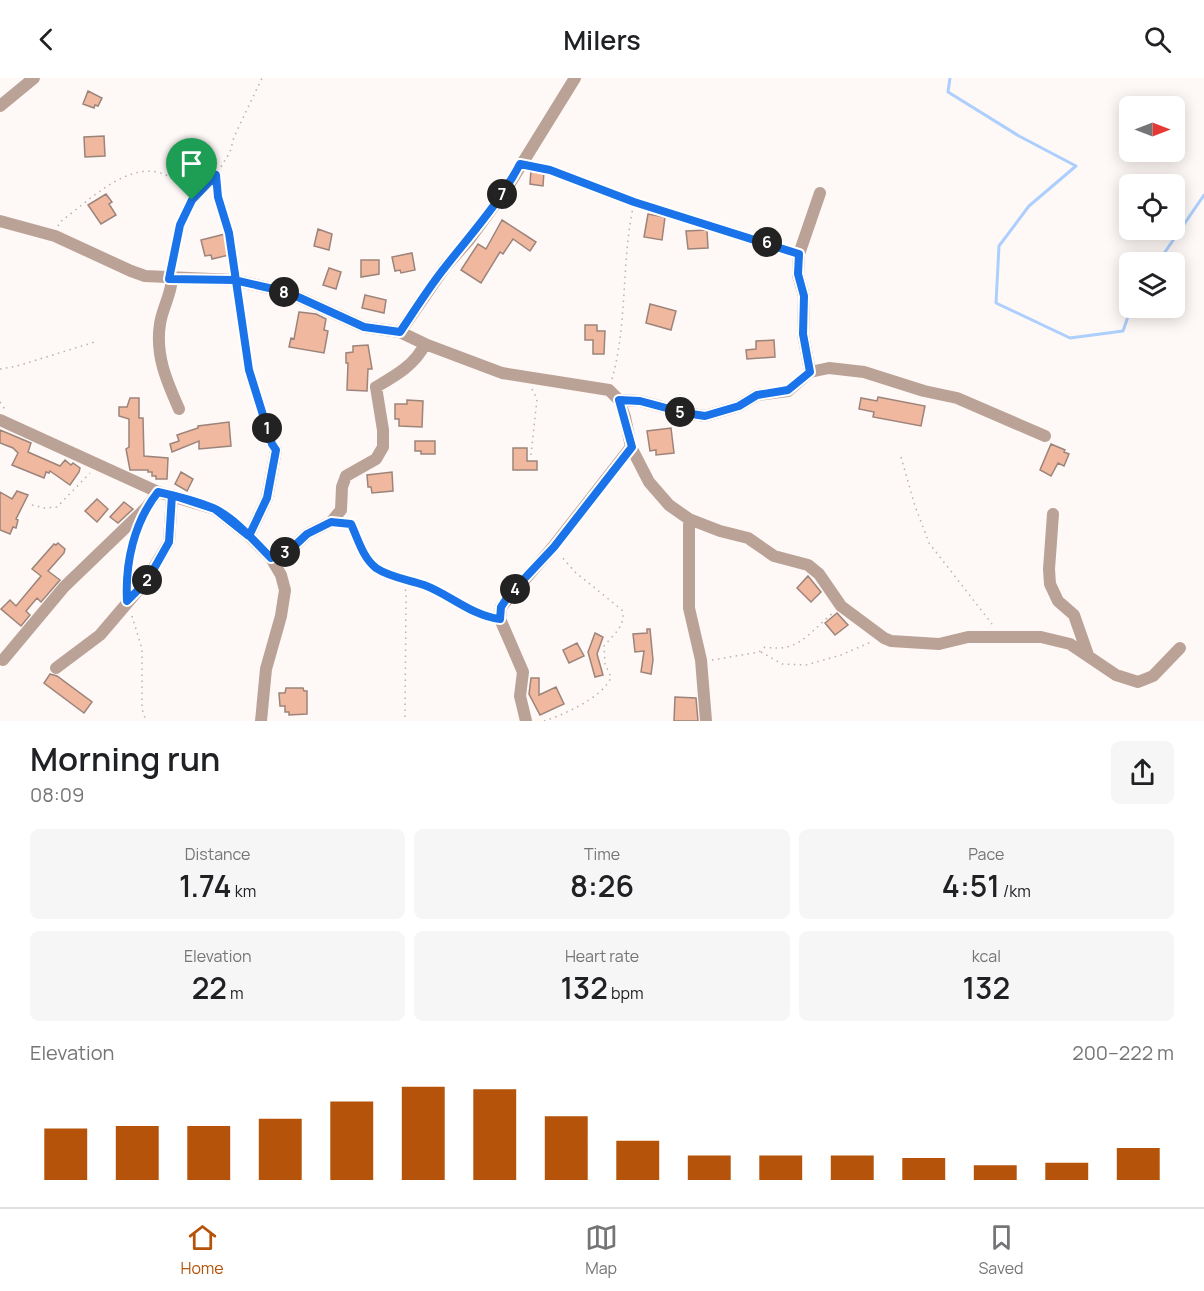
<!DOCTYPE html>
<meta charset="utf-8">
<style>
body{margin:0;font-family:Manrope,sans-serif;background:#f6f6f6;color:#202124;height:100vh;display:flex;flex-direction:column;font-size:22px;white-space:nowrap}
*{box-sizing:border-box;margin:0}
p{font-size:20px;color:#757577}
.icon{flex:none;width:33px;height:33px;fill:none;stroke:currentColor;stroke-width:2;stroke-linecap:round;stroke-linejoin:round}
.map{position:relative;height:643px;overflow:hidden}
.drawer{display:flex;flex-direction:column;background:#fff;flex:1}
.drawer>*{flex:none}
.needle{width:39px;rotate:90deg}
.fabs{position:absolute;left:1119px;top:18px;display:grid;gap:12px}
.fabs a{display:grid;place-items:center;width:66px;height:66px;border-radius:9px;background:#fff;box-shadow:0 3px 15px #0003;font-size:30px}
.pin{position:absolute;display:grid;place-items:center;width:51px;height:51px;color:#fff;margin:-62px -26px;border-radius:50% 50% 50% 0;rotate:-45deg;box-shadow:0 0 6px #0007}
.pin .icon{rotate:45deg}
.km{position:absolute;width:30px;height:30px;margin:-15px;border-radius:50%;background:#222;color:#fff;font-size:16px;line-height:30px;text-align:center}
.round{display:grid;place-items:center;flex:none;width:63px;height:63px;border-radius:9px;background:#f6f6f6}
.head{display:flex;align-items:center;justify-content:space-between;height:102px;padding:0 30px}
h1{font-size:33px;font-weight:600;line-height:45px}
.stats{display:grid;grid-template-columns:repeat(3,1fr);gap:9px;height:102px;padding:6px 30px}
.stats div{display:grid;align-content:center;border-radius:9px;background:#f6f6f6;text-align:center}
.stats b{font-size:30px;font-weight:600}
.stats small{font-size:16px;font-weight:400}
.stats p{font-size:16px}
.chart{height:168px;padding:12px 30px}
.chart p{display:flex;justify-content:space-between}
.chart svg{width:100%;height:108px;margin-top:6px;stroke:#b45309;stroke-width:6}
header{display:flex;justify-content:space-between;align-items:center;height:78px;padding:0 30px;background:#fff;font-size:27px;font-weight:600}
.dock{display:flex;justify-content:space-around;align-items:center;height:84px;border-top:2px solid #e0e0e0;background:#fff;font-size:16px;color:#757577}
.dock a{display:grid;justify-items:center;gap:3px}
.dock .on{color:#b45309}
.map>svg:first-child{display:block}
</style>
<header><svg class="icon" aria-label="back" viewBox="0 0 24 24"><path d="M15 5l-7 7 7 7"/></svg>Milers<svg class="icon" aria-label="search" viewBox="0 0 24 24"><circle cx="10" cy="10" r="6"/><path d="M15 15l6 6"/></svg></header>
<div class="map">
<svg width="1204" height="643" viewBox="0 0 1204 643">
<rect width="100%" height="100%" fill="#fef8f6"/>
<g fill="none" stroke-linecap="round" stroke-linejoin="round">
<path stroke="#adcffd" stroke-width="3" d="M950,0L948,14L1019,58L1076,88L1029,128L999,168L996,225L1070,260L1123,253L1131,230
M1162,184L1165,174L1204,117"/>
</g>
<path fill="#f0b89f" stroke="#9c847a" stroke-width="1.5" d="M88,13L102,20L98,28L95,27L94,30L83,26Z
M104,58L105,78L85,79L84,59Z
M531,92L544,93L543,108L530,106Z
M106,116L112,124L109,126L116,137L101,146L88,127Z
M648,136L665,139L662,162L644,159Z
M502,142L536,164L530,173L513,161L503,176L500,174L481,205L461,192L478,166L486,171Z
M318,151L332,156L329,172L314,168Z
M707,152L708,170L688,171L686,153Z
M225,156L229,177L212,181L211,177L205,178L201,162Z
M412,175L415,192L401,195L400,192L395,193L392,179Z
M361,182H379V196L361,199Z
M329,190L341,194L336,211L323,207Z
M365,217L386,222L384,235L362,230Z
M650,226L676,233L671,252L646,245Z
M299,234L316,236L326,241L324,252L328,253L324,275L289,269L291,260L294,261Z
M585,247H597V253H605L604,276H593V262H585Z
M774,262L775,279L747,281L746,272L756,271V263Z
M368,267L372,291H368L367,313L347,312L348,285H346V275L353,274V268Z
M878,319L925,328L921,348L873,339L874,334L859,331L861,320L877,323Z
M130,320H139V340H143L144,378L168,380L167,401H156V398H152V394H148V392H130L126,371L129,369V341L119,338V329H127Z
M407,322L423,323L422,349L399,348V341H395V326H407Z
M229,344L231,368L199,371V363L172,374L170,366L179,363L177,357L198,350V348Z
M671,350L674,375L656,377V372L650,373L647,353Z
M0,352L31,365L28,374L60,388L65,382L71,387L73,385L80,390L79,394L70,407L50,393L49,395L46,394L44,400L12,387L18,375L13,370L0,365Z
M415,363H435V376H421V373H415Z
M1051,366L1065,372L1064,374L1069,376L1064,388L1058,385L1051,398L1040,392Z
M513,370H527V383H537V392H513Z
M181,394L193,401L187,413L175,406Z
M392,394L393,413L372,415L371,409H368L367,397Z
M17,413L28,417L16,441L18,442L16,450L13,449L10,456L0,452V414L12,421Z
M97,421L108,431L97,444L85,433Z
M124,424L133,431L118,445L110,439Z
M58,465L65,471L64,475L48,493L60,502L41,524L37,520L26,533L30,537L21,548L1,531L10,522L16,528L41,498L32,491L54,466L56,467Z
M808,498L821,514L811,524L797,510Z
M837,535L848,547L835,557L825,545Z
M647,551H650L653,582L651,596L641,594L644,573L635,574L633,556L647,555Z
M595,555L603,559L597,576L603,597L595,599L588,574Z
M577,565L584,578L569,585L563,572Z
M50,596L57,598L92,624L84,635L44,605Z
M531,600H539V617L556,609L564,626L540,637L529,616Z
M286,610H303L304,613H307V636L289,637V634H285V628H280L279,615H285Z
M675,619L696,620L698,643H674Z"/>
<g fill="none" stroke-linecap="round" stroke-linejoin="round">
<path stroke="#b9b2af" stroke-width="1.5" stroke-dasharray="1.5 4.5" stroke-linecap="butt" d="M533,88L589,105L634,124L787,171
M216,97L218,119L229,155L233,190
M58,148L60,144C100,114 151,60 191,121
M171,188L180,147L192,122L216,97L230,74L234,59L262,0
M237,215L249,292L270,362
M0,291L17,288L98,263
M612,301C628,244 621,182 634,125
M0,324L6,333
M531,377L537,321L532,311
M901,379L915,428L929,465L992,546
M32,427L45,430L57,429L90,395
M345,446H351L366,478L375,489L384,494L423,507L490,539
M402,500L406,514L405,643
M126,507L130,475L137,456
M132,538L142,571V631L146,643
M761,574L782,586L806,587L841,577L871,564
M712,582L759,574L765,569C799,575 808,555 833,535
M544,643C563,637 604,619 611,599L605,586L604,568C613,557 627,547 622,532L575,494L561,478"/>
<path stroke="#bba297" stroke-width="12" d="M0,28L34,0
M0,143L55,158L131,193L145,198L234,202L287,214L364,249L400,254L425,266L502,295L609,312L619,322L625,339L631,369L649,404L669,427L689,441L720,453L748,460L774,478L808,487L819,496L841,528L884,560L891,563L939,566L968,559H1041L1070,566L1116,597L1138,604L1153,598L1180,570
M172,201C171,217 162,231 160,246C155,277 167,304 179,331
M400,254L445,189L469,162L507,110L575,0
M810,294L803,256L804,218L798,197L799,176L820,115
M619,322L640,323L685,335L705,338L739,328L757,317L788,313L810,294L829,290L864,294L924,313L957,320L1045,358
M0,342L158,414L215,431L249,458L271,480L281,497L285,512L281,538L266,591L261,643
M1053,436L1049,491L1050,506L1058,523L1074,537L1088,577
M689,441V530L701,582L706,643
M249,458L267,420L276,372
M271,480L290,472L307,456L331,444L341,432L342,409L346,398L376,381L383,369V352L376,309C395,298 415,287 425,266
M3,582L64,509L146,430L158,414
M56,590L100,557L146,503L169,464L172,417
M526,643L520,618L523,594L500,541L501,529L553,469L631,369"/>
</g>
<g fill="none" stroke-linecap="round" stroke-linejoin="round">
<g stroke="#fff" stroke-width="12">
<path id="route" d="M192,122L216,97L218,119L229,155L249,292L272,366L276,372L267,420L249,458L215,431L172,417L169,464L147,503L127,523C125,485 134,444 158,414C176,418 196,423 213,430C235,440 254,463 271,480L290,472L307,456L331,444L351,446C358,461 363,480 376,490C389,499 409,502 424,507C449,516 472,538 500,541L501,529L509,517L554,469L632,369L619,322L640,323L685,335L705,338L739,328L757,317L788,312L810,294L803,256L804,218L798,196L799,176L634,124L550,92L520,86C500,124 472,155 446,188C429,209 415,232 400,254L364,249L287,214L234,202L169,201L180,147L192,122"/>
</g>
<use href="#route" stroke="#1a73e8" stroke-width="8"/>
</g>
</svg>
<div class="fabs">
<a><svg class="needle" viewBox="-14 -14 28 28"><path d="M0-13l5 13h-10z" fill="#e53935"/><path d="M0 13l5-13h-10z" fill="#757577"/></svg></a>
<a><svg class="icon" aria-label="locate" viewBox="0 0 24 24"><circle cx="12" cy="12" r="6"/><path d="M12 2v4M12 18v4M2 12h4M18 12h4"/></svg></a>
<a><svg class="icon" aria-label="layers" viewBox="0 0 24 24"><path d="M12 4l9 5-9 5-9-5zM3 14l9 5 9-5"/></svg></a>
</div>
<div class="pin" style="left:192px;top:122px;background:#1e9e55"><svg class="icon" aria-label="arrive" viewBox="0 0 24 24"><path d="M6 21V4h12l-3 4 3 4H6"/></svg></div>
<b class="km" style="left:267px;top:350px">1</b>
<b class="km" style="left:147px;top:502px">2</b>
<b class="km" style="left:285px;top:474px">3</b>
<b class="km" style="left:515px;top:511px">4</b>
<b class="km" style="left:680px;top:334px">5</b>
<b class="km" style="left:767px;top:164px">6</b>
<b class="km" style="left:502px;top:116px">7</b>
<b class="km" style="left:284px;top:214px">8</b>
</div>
<section class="drawer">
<div class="head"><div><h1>Morning run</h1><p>08:09</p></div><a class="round"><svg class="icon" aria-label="share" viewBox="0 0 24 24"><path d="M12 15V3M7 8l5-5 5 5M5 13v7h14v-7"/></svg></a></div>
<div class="stats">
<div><p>Distance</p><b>1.74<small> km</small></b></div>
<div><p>Time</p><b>8:26</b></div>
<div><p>Pace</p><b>4:51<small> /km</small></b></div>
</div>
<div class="stats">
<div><p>Elevation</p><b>22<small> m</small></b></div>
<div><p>Heart rate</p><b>132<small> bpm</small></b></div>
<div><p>kcal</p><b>132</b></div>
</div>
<div class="chart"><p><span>Elevation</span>200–222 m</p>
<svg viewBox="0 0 160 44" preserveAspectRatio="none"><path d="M5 44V23M15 44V22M25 44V22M35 44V19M45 44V12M55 44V6M65 44V7M75 44V18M85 44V28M95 44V34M105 44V34M115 44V34M125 44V35M135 44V38M145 44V37M155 44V31"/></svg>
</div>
</section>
<nav class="dock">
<a class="on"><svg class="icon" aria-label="home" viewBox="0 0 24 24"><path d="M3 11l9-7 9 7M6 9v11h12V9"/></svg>Home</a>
<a><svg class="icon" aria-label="map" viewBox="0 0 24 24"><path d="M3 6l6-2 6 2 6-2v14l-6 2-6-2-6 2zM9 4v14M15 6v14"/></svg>Map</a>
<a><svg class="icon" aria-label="saved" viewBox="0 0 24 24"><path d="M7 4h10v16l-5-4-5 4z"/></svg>Saved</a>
</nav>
